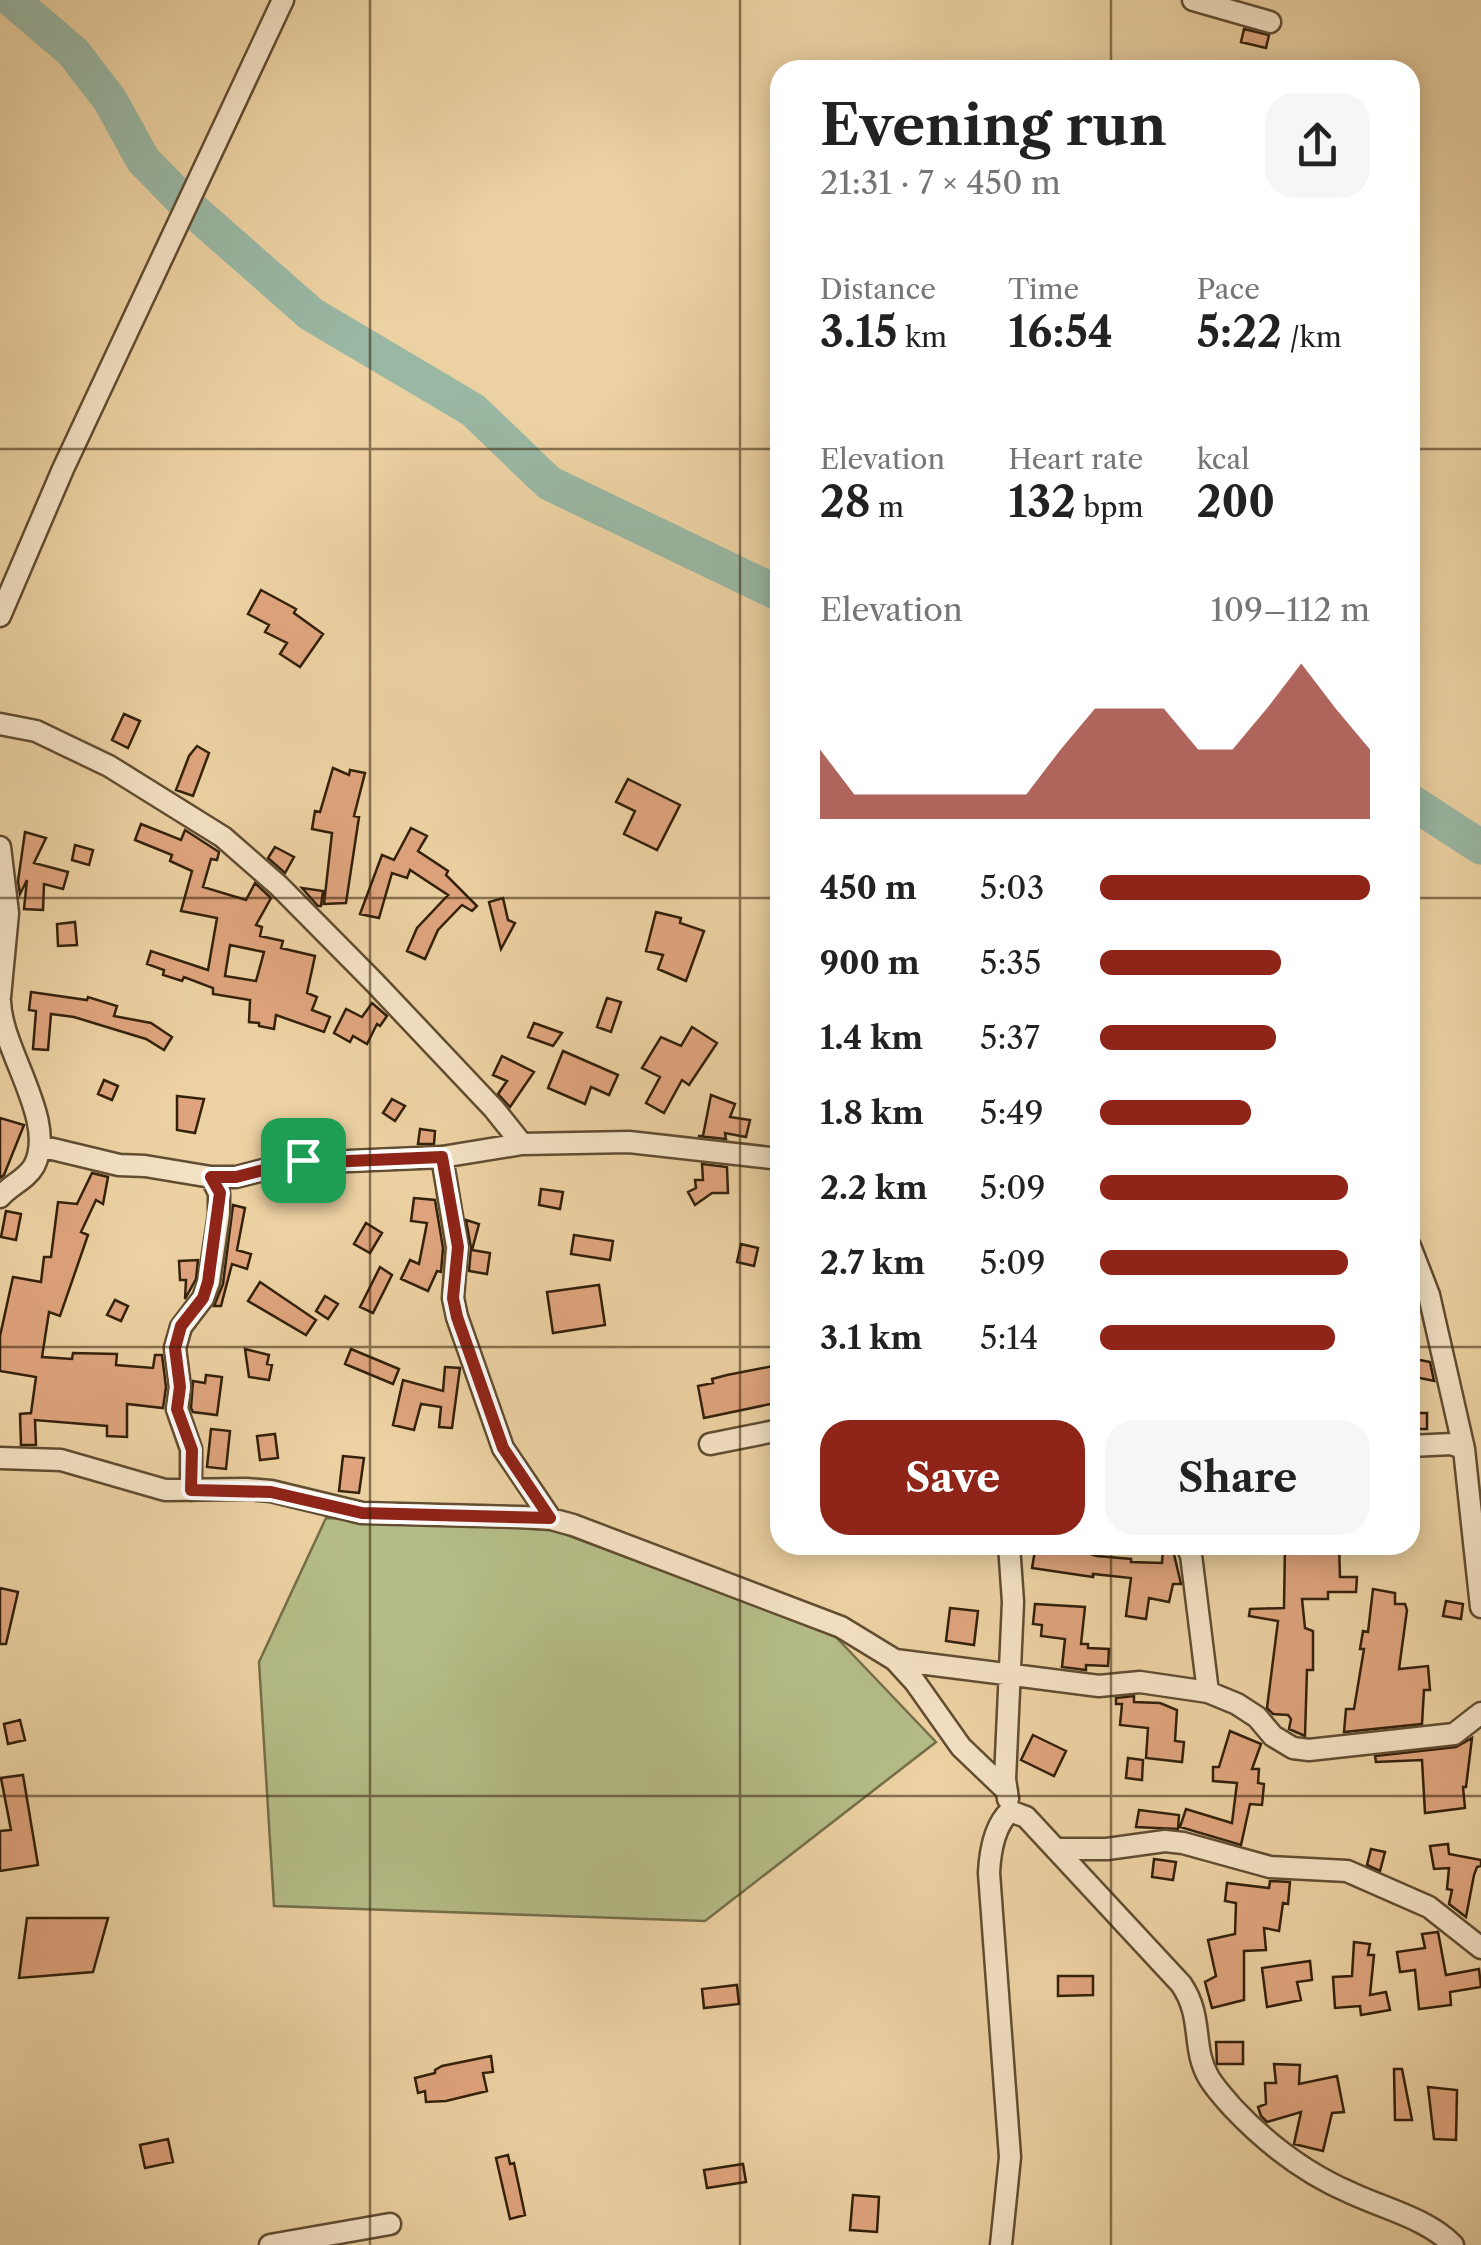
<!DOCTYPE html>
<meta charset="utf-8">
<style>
body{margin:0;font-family:"Libre Caslon Text",serif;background:#f6f6f6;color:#222;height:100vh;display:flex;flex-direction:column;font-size:38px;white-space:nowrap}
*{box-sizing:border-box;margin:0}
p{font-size:32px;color:#767676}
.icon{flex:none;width:55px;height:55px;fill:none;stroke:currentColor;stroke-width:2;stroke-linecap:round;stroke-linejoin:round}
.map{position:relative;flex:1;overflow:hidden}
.details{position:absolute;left:770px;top:60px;width:650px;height:1495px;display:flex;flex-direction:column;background:#fff;border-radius:30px;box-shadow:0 5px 25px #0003}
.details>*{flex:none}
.pin{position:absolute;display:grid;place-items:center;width:85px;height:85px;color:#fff;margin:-42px;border-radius:20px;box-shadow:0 5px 15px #0006}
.round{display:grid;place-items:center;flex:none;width:105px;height:105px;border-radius:30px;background:#f6f6f6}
.summary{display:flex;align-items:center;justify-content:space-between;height:170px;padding:0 50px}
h1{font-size:55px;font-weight:800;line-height:75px}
.figures{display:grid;grid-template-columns:repeat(3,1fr);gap:15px;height:170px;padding:10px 50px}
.figures div{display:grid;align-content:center}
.figures b{font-size:42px;font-weight:800}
.figures small{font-size:28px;font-weight:400}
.figures p{font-size:28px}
.chart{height:280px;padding:20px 50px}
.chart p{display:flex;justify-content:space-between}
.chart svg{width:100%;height:180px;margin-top:10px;fill:#8f2418;opacity:.7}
.primary-button{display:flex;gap:20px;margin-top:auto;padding:20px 50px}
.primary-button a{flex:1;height:115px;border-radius:30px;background:#8f2418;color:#fff;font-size:40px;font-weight:800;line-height:115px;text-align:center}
.primary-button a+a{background:#f6f6f6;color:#222}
ul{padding:0 50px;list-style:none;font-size:32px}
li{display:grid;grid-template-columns:160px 120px 1fr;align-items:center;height:75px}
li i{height:25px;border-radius:12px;background:#8f2418}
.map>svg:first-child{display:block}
</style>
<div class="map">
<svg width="1481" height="2245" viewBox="0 0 1481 2245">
<rect width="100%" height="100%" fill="#ecd1a2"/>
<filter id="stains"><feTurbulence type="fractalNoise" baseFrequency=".002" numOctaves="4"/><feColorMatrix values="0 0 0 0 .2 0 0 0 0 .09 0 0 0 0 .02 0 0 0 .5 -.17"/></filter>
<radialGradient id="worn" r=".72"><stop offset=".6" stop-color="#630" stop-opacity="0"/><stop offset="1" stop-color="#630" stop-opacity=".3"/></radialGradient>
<path fill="#b4bc87" stroke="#746e49" stroke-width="2.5" d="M326,1518L554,1530L834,1635L936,1742L705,1921L274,1906L259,1662Z"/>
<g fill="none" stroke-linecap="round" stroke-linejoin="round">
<path stroke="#99b7a3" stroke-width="35" d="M12,0L73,52L110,100L143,160L187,205L311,314L473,410L549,483L780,594
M1410,801L1481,847"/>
</g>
<path fill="#dfa47d" stroke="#33210b" stroke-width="2.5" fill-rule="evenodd" d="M1244,29L1269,35L1266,48L1241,42Z
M261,590L296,609L294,613L323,634L300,667L280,654L287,643L265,632L269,625L248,614Z
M124,714L140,721L128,748L112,740Z
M197,746L209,753L193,796L176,790L189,756Z
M333,768L349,775L350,770L365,773L354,816L359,817L346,903L324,904L332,833L312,829L315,811L320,812Z
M628,779L680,805L657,850L624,834L635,811L616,802Z
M141,824L181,840L185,830L219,852L217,860L211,859L203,887L246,900L255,883L271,898L256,925L262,927L260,936L283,941L281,948L315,956L307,993L317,997L312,1010L330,1017L324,1032L276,1015L274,1029L259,1026V1023L249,1022L250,1000L213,994V988L184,977L182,981L163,975L164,970L147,964L151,951L208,970L217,918L181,911L192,871L170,861L172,855L135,840ZM230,945L264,952L256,981L225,976Z
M411,828L427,836L418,851L448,871L446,875L477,906L472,911L462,905L438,930L425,959L407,951L417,928L448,895L410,870L407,878L392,873L379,918L360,914L382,855L394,860Z
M25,832L46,838L34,863L68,872L63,889L44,884L43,910L24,909L27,880L20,894L18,881Z
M75,845L93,850L89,865L72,860Z
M275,847L294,857L285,873L268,858Z
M302,888L323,891L321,906H318Z
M503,898L508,920L515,923L501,949L489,902Z
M656,912L681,918L680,923L704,931L686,981L658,969L663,955L646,951Z
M75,922L77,945L58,946L57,924Z
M31,992L87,1000L88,997L117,1006L114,1016L151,1023L172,1037L164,1050L146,1039L74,1017L51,1014L48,1050L33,1049L36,1011L29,1010Z
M607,998L621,1002L611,1032L597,1027Z
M372,1003L387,1016L380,1026L377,1024L367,1044L353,1036L350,1042L334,1033L346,1009L362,1017Z
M534,1023L562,1033L553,1046L528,1037Z
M692,1027L717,1043L689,1085L682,1080L664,1113L646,1103L660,1077L642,1068L661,1037L681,1046Z
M563,1051L618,1075L609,1095L591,1087L585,1104L548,1088Z
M502,1056L534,1072L510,1107L498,1094L507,1081L493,1075Z
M104,1080L118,1086L112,1100L98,1094Z
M711,1095L735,1104L730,1117L750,1120L746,1137L725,1133L726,1139L698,1136H703Z
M177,1096L204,1099L195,1133L177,1130Z
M392,1099L405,1106L395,1121L383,1113Z
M0,1118L24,1125L4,1175L0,1178Z
M420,1129L435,1131L434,1144H418Z
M702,1164L727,1167L728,1193H712L695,1205L688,1192L696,1188L695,1180H703Z
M92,1173L108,1177L103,1204L96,1200L81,1232L88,1235L60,1316L49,1312L42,1357L72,1359L73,1353L117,1354L116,1365L153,1368L155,1355H162L166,1387L163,1408L127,1404V1437L107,1436V1426L35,1420L36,1445H21L20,1414L31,1413L36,1377L0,1371V1336L13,1277L41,1282L44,1257H51L58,1202L77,1204Z
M541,1189L563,1192L560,1209L539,1205Z
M414,1198L435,1200L443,1248L441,1272L437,1271L428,1291L401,1279L410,1260L419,1264L427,1223L411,1221Z
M233,1205L245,1208L237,1250L251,1254L247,1269L232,1264L221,1306H214L223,1284Z
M6,1211L21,1214L16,1240L1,1237Z
M466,1220L479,1224L472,1250L490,1253L487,1274L469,1271L471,1248Z
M366,1223L382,1233L370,1253L354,1244Z
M574,1235L613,1241L610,1260L571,1254Z
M741,1244L758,1248L754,1266L737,1262Z
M198,1260L196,1279L185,1299L186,1280H180L179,1261Z
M380,1267L392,1275L373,1313L360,1307Z
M260,1282L316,1320L306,1335L248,1301Z
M599,1285L605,1325L553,1333L547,1292Z
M325,1296L338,1304L328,1319L316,1311Z
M115,1300L128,1306L121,1321L107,1315Z
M245,1349L269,1355L267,1364L272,1365L269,1380L249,1377Z
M351,1349L399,1369L393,1384L345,1364Z
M1410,1358L1430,1362L1434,1381L1410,1376Z
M773,1366V1370L780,1369V1402L704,1418L698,1386L713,1383L712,1379L727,1375Z
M445,1367L460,1368L452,1428L439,1427L441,1407L421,1404L414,1430L393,1425L403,1380L443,1391Z
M206,1375L222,1377L217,1415L193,1412L191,1408L193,1381L205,1383Z
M1410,1413H1427V1429H1410Z
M211,1429L230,1431L226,1469L207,1467Z
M275,1434L278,1458L260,1460L257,1436Z
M343,1456L364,1458L359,1493L339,1491Z
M1036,1545H1061L1097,1556L1131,1559V1562L1162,1563L1163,1549L1173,1550L1181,1584H1173L1169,1602L1149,1598L1146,1619L1126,1616L1131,1578L1093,1574V1577L1032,1568Z
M1285,1545H1339L1340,1577H1357L1356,1592H1328V1599H1302L1305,1628L1313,1631V1670H1307L1305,1736L1289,1729L1291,1719L1288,1715L1273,1714L1267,1708L1278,1621L1249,1616L1250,1609L1284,1608Z
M0,1588L18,1592L6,1644H0Z
M1373,1589L1395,1593V1604H1405L1407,1610L1399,1669L1428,1666L1430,1690H1424L1422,1724L1344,1732L1346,1709H1354L1364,1649H1360L1363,1631L1368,1632Z
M1446,1601L1463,1604L1461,1619L1443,1616Z
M1035,1604L1085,1607L1081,1644H1088V1648L1109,1649L1108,1666L1086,1665V1670L1062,1667L1065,1639L1041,1636L1042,1625L1033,1624Z
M950,1608L978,1611L974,1645L946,1641Z
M1134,1696V1702L1160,1703L1177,1710L1175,1741L1184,1742L1182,1762L1146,1758L1148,1728L1120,1725L1122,1704H1116V1698Z
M20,1720L25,1740L8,1744L4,1724Z
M1230,1731L1261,1744L1252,1769H1259L1258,1783L1264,1784L1262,1805L1250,1804L1241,1845L1180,1827L1186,1809L1232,1823L1237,1783L1213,1781V1767H1219Z
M1033,1735L1066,1751L1054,1776L1021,1760Z
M1472,1738L1466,1787H1463L1465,1808L1425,1813L1422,1760L1376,1762L1375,1756L1456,1747Z
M1128,1758L1143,1760L1142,1780L1126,1778Z
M23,1775L38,1865L0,1871V1831L11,1830L1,1778Z
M1139,1810L1179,1815L1178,1829L1136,1827Z
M1448,1844L1449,1854L1481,1860V1866L1477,1867L1474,1875L1466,1917L1449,1904L1452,1890L1447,1889L1449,1868L1434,1869L1430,1846Z
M1371,1849L1385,1852L1380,1871L1367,1865Z
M1154,1859L1176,1862L1173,1880L1152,1877Z
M1270,1881L1290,1882L1288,1904L1283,1903L1279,1931L1264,1928L1266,1950L1244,1951V2000L1212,2008L1205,1982L1216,1976L1208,1940L1235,1934L1236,1903L1225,1901L1227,1883L1269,1888Z
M27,1918H108L93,1972L19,1978Z
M1438,1932L1446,1975L1479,1969L1481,1987L1450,1992L1451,2005L1419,2009L1415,1970L1400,1972L1397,1952L1425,1948L1422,1934Z
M1354,1942L1370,1944L1368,1955H1374L1370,1995L1386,1992L1390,2010L1361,2015L1360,2006L1335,2008L1333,1977L1352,1976Z
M1310,1961L1312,1980L1297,1982L1301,2000L1267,2007L1262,1968Z
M1058,1976H1093V1995L1058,1996Z
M737,1985L739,2004L704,2008L702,1989Z
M1216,2042H1243V2064H1217Z
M491,2056L493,2072L483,2073L487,2091L446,2101L426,2102L425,2091L418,2093L415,2078L435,2073V2070L442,2066Z
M1274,2064L1300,2065L1299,2084L1337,2076L1344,2112L1332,2113L1323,2151L1294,2144L1301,2112L1267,2122L1261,2116L1258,2107L1266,2104L1265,2083H1276Z
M1394,2069H1402L1412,2120H1395Z
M1428,2087L1457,2090L1456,2140L1434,2139Z
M168,2139L173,2162L145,2168L140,2145Z
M508,2155L510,2164L514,2163L525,2215L510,2219L496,2158Z
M743,2164L746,2182L707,2188L704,2170Z
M853,2195L879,2197L877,2232L850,2230Z"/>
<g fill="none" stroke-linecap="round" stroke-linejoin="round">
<g stroke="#614d31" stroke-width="25">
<path id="minor" d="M1193,0L1270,22
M0,616L63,469L283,0
M0,724L36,731L109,766L223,837L279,886L375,983L494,1109L522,1144
M0,847L8,913L0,997
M0,1001C1,1050 58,1121 34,1166C26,1180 10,1185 0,1197
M40,1146L119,1165L145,1166L211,1177H236L303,1160L326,1162L442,1157L522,1144L629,1142L780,1159
M442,1157L457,1247L453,1298L457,1317L503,1448L551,1519
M1410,1246L1429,1295L1464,1449L1481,1607
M710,1444L780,1430
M1410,1446L1452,1444L1464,1449
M0,1458L61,1460L165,1490L246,1489L271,1491L362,1513L521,1517L551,1519L573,1525L841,1627L895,1660L915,1682L961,1747L1007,1791
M191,1490V1449L177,1409L180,1387L175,1348L181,1327L203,1298L209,1282L219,1214V1193L211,1177
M1186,1545L1191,1555L1208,1692
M895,1660L1099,1686L1140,1682L1208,1692L1237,1704L1257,1717L1273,1736L1293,1748L1309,1750L1454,1734L1481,1713
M1008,1799L1005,1779L1013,1602L1009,1545
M1057,1849H1107L1165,1841L1183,1843L1270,1867L1347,1871L1429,1907L1481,1948
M270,2245L390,2224
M1001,2245L1010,2157L989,1873C990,1852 994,1826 1010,1811L1026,1817L1181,1984C1204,2017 1191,2048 1209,2078C1215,2088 1225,2099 1233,2108C1266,2143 1307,2174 1351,2193C1385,2209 1426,2218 1453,2245"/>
</g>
<use href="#minor" stroke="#f3e1c3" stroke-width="20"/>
</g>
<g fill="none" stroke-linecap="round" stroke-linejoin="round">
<g stroke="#fff" stroke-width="20">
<path id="route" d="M442,1157L458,1247L453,1298L457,1317L503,1448L550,1518L362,1513L271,1492L191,1490L192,1450L177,1409L180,1387L175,1348L181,1326L203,1298L208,1282L220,1193L211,1177H236L303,1160L326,1162Z"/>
</g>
<use href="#route" stroke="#8f2418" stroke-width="12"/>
</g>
<path fill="none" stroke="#33210b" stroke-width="2.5" stroke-opacity="0.55" d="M370,0V2245M740,0V2245M1111,0V70M0,449H780M1410,449H1481M0,898H780M1410,898H1481M0,1347H780M1410,1347H1481M1111,1545V2245M0,1796H1481"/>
<rect width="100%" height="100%" filter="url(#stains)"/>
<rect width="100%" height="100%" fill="url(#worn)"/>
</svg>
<div class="pin" style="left:303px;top:1160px;background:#1e9e55"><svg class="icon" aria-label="arrive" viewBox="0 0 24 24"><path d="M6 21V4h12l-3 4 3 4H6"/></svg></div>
<section class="details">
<div class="summary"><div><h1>Evening run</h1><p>21:31 · 7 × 450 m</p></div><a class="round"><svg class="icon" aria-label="share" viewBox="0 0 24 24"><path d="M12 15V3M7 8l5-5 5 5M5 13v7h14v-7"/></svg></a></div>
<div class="figures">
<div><p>Distance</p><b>3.15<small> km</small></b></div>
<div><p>Time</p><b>16:54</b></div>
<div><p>Pace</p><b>5:22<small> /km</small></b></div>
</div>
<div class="figures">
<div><p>Elevation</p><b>28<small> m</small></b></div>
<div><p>Heart rate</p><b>132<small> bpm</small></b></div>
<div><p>kcal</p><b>200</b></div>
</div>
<div class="chart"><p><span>Elevation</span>109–112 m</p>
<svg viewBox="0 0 160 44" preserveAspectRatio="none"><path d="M0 44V27L10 38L20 38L30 38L40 38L50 38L60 38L70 27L80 17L90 17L100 17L110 27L120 27L130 17L140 6L150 17L160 27V44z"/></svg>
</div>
<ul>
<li><b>450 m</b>5:03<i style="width:100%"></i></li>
<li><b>900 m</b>5:35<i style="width:67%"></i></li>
<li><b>1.4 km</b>5:37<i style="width:65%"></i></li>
<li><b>1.8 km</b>5:49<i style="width:56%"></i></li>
<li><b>2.2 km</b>5:09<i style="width:92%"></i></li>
<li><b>2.7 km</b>5:09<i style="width:92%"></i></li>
<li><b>3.1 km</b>5:14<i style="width:87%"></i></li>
</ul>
<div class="primary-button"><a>Save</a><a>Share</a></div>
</section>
</div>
